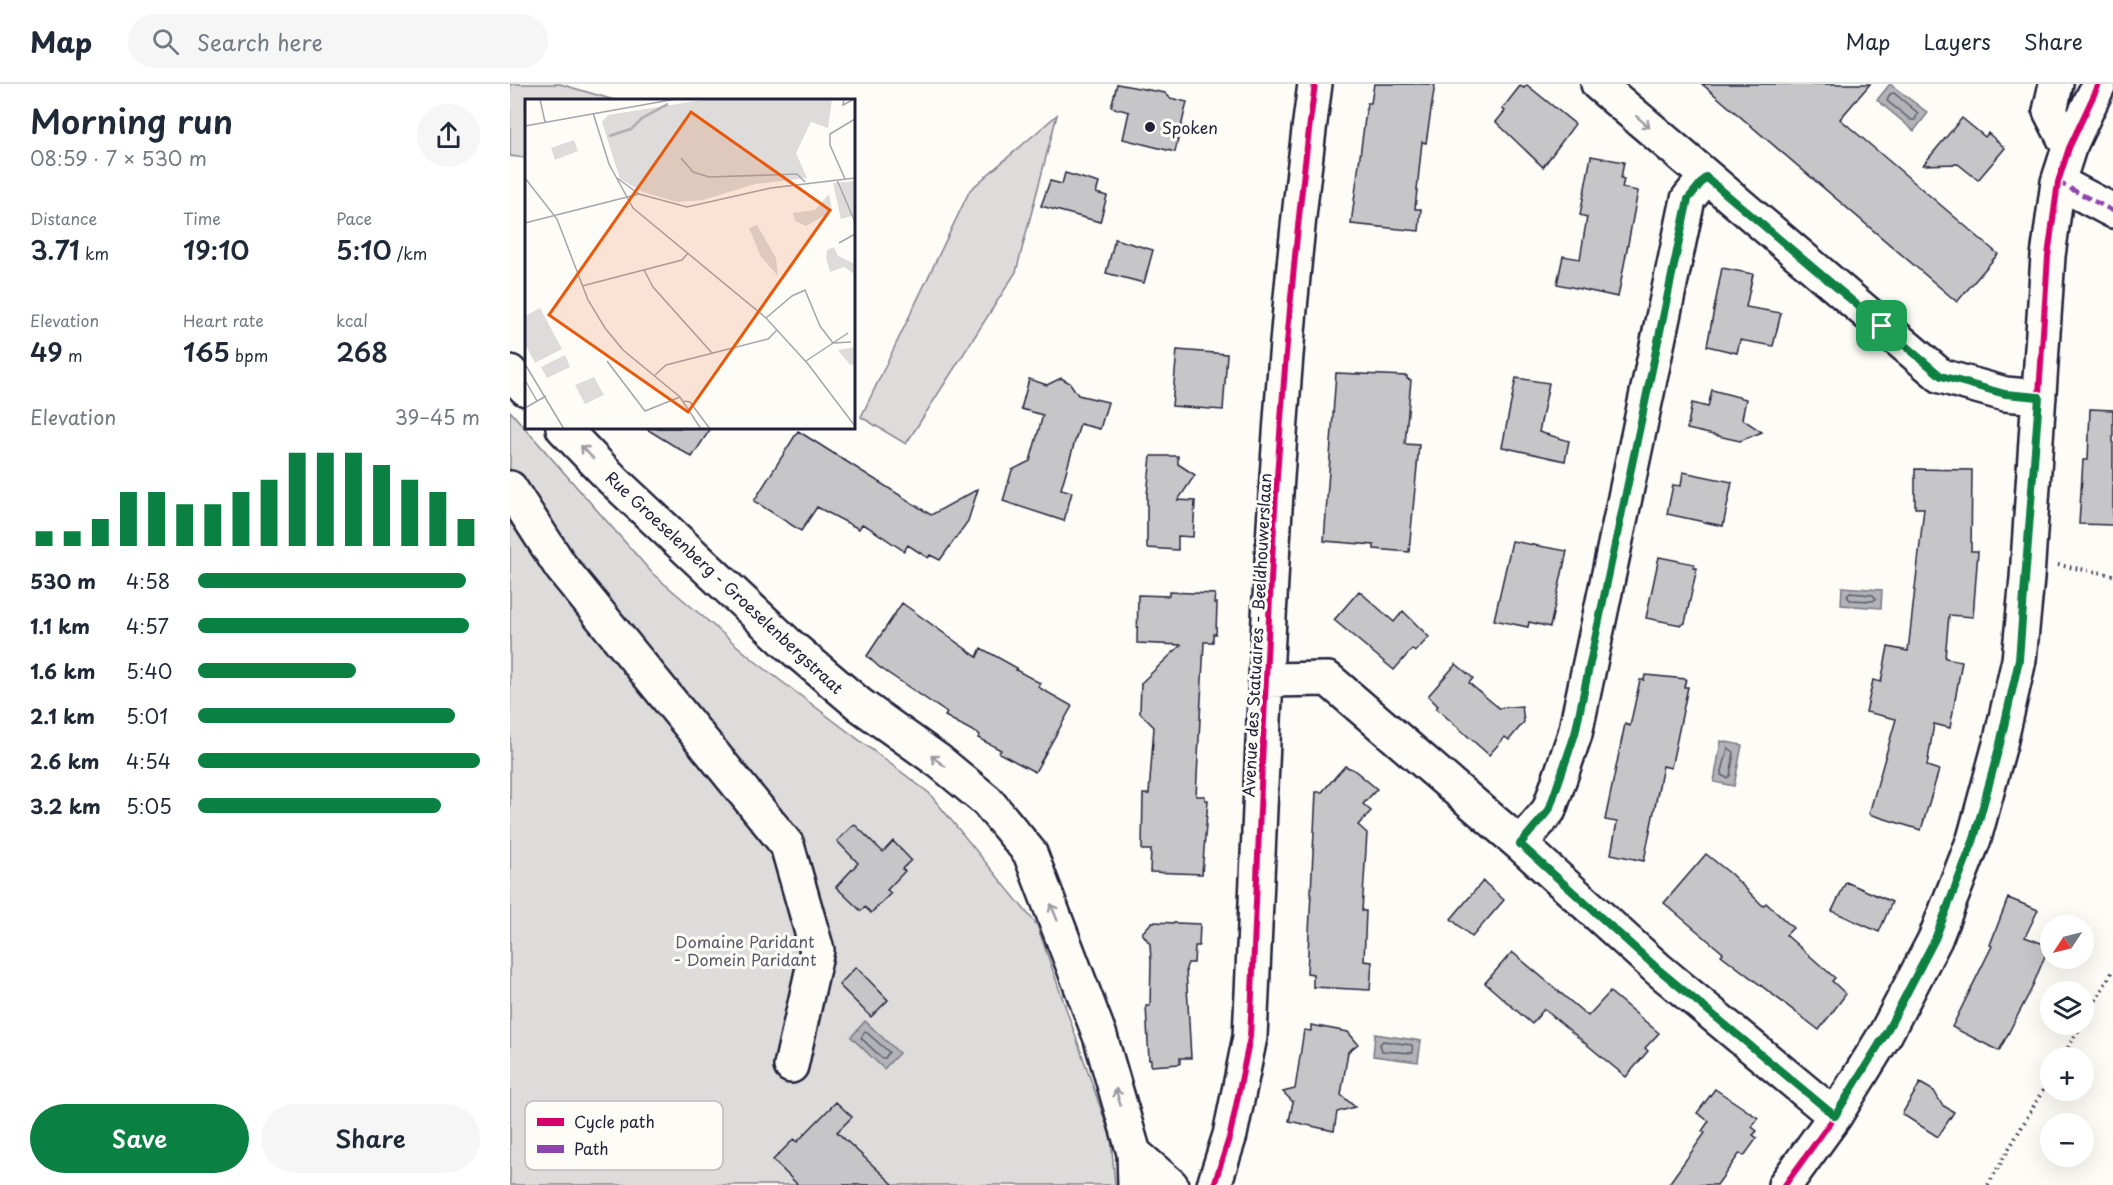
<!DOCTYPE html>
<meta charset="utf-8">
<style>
body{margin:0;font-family:"Playpen Sans",sans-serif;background:#f6f6f7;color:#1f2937;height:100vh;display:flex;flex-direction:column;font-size:22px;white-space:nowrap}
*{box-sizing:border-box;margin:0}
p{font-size:20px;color:#747a83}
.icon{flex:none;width:33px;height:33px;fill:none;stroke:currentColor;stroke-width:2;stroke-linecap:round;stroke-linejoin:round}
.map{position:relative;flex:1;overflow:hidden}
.details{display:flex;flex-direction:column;background:#fff;width:510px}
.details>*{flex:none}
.needle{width:39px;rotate:235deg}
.controls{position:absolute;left:1530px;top:831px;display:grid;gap:12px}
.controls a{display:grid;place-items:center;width:54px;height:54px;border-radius:50%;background:#fff;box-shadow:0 6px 24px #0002;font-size:30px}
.pin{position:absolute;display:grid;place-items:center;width:51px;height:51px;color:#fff;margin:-26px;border-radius:12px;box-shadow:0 3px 9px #0006}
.round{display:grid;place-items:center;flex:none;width:63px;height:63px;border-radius:32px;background:#f6f6f7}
.summary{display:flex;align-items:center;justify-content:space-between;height:102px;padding:0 30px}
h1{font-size:33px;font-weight:600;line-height:45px}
.metrics{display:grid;grid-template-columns:repeat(3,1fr);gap:9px;height:102px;padding:6px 30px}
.metrics div{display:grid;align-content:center}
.metrics b{font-size:26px;font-weight:600}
.metrics small{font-size:16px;font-weight:400}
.metrics p{font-size:16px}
.chart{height:168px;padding:12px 30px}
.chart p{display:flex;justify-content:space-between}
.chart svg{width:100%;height:108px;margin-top:6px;stroke:#0b8043;stroke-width:6}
.action{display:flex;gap:12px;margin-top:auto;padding:12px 30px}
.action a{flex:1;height:69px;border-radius:36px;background:#0b8043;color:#fff;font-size:24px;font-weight:600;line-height:69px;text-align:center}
.action a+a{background:#f6f6f7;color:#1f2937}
ul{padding:0 30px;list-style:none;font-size:20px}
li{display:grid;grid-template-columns:96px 72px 1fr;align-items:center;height:45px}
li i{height:15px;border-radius:8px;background:#0b8043}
header{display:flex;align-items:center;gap:36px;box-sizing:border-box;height:84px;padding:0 30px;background:#fff;border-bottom:2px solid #e0e1e3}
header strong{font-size:28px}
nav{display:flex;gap:33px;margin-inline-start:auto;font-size:21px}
.search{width:420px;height:54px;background:#f6f6f7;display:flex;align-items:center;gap:15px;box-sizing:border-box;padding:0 21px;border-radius:33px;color:#747a83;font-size:22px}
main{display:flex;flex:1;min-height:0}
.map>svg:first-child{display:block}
</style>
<header>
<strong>Map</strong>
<div class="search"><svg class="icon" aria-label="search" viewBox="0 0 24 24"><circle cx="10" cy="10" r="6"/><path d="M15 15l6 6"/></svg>Search here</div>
<nav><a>Map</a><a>Layers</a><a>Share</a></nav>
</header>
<main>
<section class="details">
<div class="summary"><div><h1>Morning run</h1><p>08:59 · 7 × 530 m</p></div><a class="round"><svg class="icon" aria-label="share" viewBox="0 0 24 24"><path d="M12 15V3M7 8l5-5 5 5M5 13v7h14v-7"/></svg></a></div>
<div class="metrics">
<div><p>Distance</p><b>3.71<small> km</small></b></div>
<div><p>Time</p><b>19:10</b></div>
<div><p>Pace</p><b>5:10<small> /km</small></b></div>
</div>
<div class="metrics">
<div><p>Elevation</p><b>49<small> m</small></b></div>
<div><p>Heart rate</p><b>165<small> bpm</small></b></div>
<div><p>kcal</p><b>268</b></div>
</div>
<div class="chart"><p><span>Elevation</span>39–45 m</p>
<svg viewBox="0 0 160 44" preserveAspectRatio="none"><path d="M5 44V38M15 44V38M25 44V33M35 44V22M45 44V22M55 44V27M65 44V27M75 44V22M85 44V17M95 44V6M105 44V6M115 44V6M125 44V11M135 44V17M145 44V22M155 44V33"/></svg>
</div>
<ul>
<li><b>530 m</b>4:58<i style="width:95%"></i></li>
<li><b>1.1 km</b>4:57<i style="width:96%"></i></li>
<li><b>1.6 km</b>5:40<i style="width:56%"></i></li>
<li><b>2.1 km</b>5:01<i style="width:91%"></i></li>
<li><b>2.6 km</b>4:54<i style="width:100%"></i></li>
<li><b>3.2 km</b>5:05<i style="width:86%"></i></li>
</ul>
<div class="action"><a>Save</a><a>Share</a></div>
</section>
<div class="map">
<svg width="1603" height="1101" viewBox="0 0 1603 1101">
<rect width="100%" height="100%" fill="#fdfcf7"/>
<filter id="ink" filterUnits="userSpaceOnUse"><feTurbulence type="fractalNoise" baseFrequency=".0167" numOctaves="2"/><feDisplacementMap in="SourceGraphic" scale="12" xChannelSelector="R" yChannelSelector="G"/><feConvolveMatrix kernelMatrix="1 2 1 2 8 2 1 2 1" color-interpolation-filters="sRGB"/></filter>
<g filter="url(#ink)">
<path fill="#dddcdb" stroke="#807f8b" stroke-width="1.5" d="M0,0H50L104,16H16V74L0,72Z
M547,31L506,188L396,360L351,333L460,106Z
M0,327L143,490L246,578L419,709L527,841L601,1054L605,1101H0Z"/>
<path fill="#b2b2b7" stroke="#787885" stroke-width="1.5" d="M1380,0L1418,29L1404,47L1367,16Z
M1332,503L1372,506L1371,524L1331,521Z
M1211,657L1232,661L1224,702L1204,698Z
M355,937L389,969L374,985L341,953Z
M865,950L911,957L908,978L863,972Z"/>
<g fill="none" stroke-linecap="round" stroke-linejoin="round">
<path stroke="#5c5c6d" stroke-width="1.5" d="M1384,9L1408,29L1405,36H1401L1377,17L1380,10Z
M1340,509L1363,511L1366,515L1363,517L1340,516L1337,512Z
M1218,664L1224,668L1220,692L1217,694L1211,691Z
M355,947L379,968L375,974H372L351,954Z
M873,957L902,961L903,969L872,967L870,960Z"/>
</g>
<path fill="#c6c6c8" stroke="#22223b" stroke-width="1.5" d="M607,0L655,9L660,14L677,18L665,68L613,55L619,28L601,23Z
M864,0H925L916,59L912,58L905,125H911L909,147L841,140L857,19H861Z
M1192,0H1360L1330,35L1488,170L1447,218Z
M1017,1L1065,40L1033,83L986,38L995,27L992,25L1010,2L1014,4Z
M1452,34L1475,53L1478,49L1495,64L1468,96L1448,80L1413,81Z
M1081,72L1114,78L1111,94L1114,95L1112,104L1128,107L1108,213L1047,200L1053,172L1070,175L1077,133L1070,131Z
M555,89L589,99L586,109L597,112L590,138L531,122L540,97L552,100Z
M605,155L643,166L634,199L596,189Z
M1212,184L1243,190L1236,223L1271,229L1263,262L1230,256L1227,269L1197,262Z
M667,266L717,270L713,326L662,322Z
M826,289L897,292V295L901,296L895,360L909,361L899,468L864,465V461L814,457Z
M551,294L560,299L568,311L598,318L590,345L570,340L551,405L562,408L554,437L493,417L502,386L520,377L533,331L511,325L519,295L537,301Z
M1006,294L1039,299L1029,348L1059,357L1055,377L992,363Z
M1202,306L1236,315L1232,335L1252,348L1230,357L1177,345L1182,319L1198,323Z
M1580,325L1603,326V441L1569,440L1573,376H1578Z
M135,344H201L182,373Z
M288,347L421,431L468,405L458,437L430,476L420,471L418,474L398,461L394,467L358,443L352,440L349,445L307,423L291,447L244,417Z
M641,372H668V380L685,391L668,416L685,417L683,453L668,452V466L637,464V411Z
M1405,385L1462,386L1461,467H1468L1463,533L1439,531L1435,574L1452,577L1440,644L1424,640L1417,682L1429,686L1411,746L1359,730L1386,635L1356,628L1363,596L1371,598L1378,563L1398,567L1414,424H1405Z
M1173,388L1222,398L1213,442L1157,430L1163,401L1171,402Z
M1002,457L1057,467L1040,543L1019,538L1018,543L984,536Z
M1149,473L1184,480L1183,484H1187L1175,539L1171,541L1136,534Z
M849,507L884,538L893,527L919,553L905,568L902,565L884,586L824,536Z
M659,508L705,510L704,519H707L706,550H703V558H694L686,712H695V716H698L692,790L640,788L641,766H632L633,710H639L644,643L630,629L631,599L671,561L627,559L628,511L659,512Z
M392,519L467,573L471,564L507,584L506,586L530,599L528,603L562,622L525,688L489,669L491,666L468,654L470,651L435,632L437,629L369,583L357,572Z
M946,580L963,594L959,599L989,624L1012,622L1014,638L999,656L995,653L979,671L926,624L928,622L918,612Z
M1135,591L1176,595L1174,603H1178L1161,684L1153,682L1134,777L1101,770L1107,738L1095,736L1115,640L1120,642L1130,596H1134Z
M835,682L844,686L867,705L853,720L861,727L848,741L857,749L852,827H856L854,877L862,878L860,906L803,903V890L797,889L806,708H812Z
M344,740L373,768L383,757L401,776L392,785L395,787L377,806L381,809L361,829L355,823L351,827L326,803L348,779L327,757Z
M1196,770L1221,790L1253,822L1256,819L1283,844L1276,851L1325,894L1322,897L1336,910L1309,946L1211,871L1213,869L1154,819Z
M973,797L994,816L962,853L941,835Z
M1336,798L1382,818L1369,848L1322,827Z
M1498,814L1528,826L1515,853L1539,862L1521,906L1489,967L1442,943L1482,862L1480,861Z
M642,838L690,840L689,862H685L684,879H678L676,884L681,974H670V980L641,982V976H639L636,922H640L641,878L640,860L632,849Z
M1002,868L1078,932L1100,908L1149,949L1135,964L1138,967L1116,993L1034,925L1022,940L975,899Z
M346,883L378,916L361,933L329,901Z
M801,941L838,948L848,960L838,968L831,1011L845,1023L827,1028L824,1047L779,1037L783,1018L773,1008L785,1005L794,946L801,947Z
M1410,999L1424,1007L1432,1021L1444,1028L1428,1053L1392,1030Z
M1205,1005L1248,1034L1242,1043L1247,1047L1243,1051L1247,1054L1234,1072L1230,1069L1207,1101H1158L1195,1049L1192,1047L1199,1037L1187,1029Z
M326,1018L342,1033L327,1048L384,1101H288L263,1076L284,1055L287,1058Z"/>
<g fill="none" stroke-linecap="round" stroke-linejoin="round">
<g stroke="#22223b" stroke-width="38">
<path id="minor" d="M1088,0L1431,292L1495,310L1529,313
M1546,0L1540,27L1559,64
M1548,98L1603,127
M0,288L16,305
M53,344L103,396L278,560L350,621L430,678L477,717L520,769L590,952L624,1069L625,1101
M0,404L51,483L277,761L307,866L281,982
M757,596L818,595L1010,760L1148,885L1325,1032
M1010,760L1039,726L1065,650L1178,115L1196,93
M624,1069L661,1101
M704,1101L720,1051L740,953C755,635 762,316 805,0
M1275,1101L1325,1032L1376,949L1425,855L1464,755L1490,660L1509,576L1517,494L1538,172L1548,98L1559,64L1589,0"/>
</g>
<path stroke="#22223b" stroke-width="4" stroke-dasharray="1.5 4.5" stroke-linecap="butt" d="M1548,481L1603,491
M1574,937L1603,886
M1552,974L1572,940
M1478,1101L1540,994"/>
<use href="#minor" stroke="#fdfcf7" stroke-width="33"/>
<path stroke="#8e44ad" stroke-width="4.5" stroke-dasharray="9 4.5" stroke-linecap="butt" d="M1548,98L1603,127"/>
<g stroke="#fdfcf7" stroke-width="10">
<path id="cycleway" d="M704,1101L720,1051L740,953C755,635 762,316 805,0
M1275,1101L1325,1032L1376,949L1425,855L1464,755L1490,660L1509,576L1517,494L1538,172L1548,98L1559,64L1589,0"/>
</g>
<use href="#cycleway" stroke="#d6006c" stroke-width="6"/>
</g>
<defs><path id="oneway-shaft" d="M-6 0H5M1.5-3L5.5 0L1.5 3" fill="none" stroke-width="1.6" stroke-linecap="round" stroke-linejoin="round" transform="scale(1.5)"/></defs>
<g stroke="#9a9aa2">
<use href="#oneway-shaft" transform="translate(1133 38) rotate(41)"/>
<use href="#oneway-shaft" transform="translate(77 368) rotate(-134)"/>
<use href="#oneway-shaft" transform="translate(428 677) rotate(-143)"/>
<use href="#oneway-shaft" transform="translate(544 828) rotate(-112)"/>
<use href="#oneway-shaft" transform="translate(608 1013) rotate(-106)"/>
</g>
</g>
<g fill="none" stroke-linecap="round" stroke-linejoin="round" filter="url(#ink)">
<g stroke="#fff" stroke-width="12">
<path id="route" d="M1196,93L1431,292L1495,310L1529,313L1509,576L1490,660L1464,755L1425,855L1376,949L1325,1032L1148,885L1010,760L1039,726L1065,650L1178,115Z"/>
</g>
<use href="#route" stroke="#0b8043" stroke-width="8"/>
</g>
<circle fill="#22223b" stroke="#fdfcf7" stroke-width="2" cx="640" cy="43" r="6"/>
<g text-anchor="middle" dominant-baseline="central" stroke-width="6" stroke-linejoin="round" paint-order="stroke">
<g font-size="16" fill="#22223b" stroke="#fdfcf7" text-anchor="start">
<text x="652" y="43">Spoken</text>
</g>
<g font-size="16" fill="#22223b" stroke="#fdfcf7">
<text transform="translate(215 498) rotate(43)">Rue Groeselenberg - Groeselenbergstraat</text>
<text transform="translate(746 551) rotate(-87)">Avenue des Statuaires - Beeldhouwerslaan</text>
</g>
<g font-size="16" fill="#5a5a6b" stroke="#fdfcf7">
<text x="235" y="857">Domaine Paridant<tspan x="235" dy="18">- Domein Paridant</tspan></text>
</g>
</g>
<g transform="translate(15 15)">
<rect width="330" height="330" fill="#fdfcf7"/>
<path d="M184,0H307L303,29L286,23L271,54L282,79L230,85L178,101L152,103L118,93L95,80L77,23L83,16ZM49,41L53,52L30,61L26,49ZM330,82V116L316,120L308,84ZM304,95L307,112L281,127L270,122L268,114L290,111ZM232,126L251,159L253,177L236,158L224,129ZM309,148L313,157L330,165V181L328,174L319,168L305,173L301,159L302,151ZM15,209L37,250L10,264L0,245V217ZM330,248V265L325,266L313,251ZM40,256L45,268L22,279L16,268ZM69,278L79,296L60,305L50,286Z" fill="#dddcdb"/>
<path fill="none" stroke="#b2b2b7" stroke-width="3" d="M84,37L106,30L117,19L143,5"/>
<path fill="none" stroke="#a5a5ac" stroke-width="1.5" d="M15,0L20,23M319,0L318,6L329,0M68,14L84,65L108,109L241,219L283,265L330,327M0,27L151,0M156,59L168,73L184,78L272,75L280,83M0,79L32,120L63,201L80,229L98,251L155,298L176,330M92,79L114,95L162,108L246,89L330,79M320,80L305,46V35L330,20M312,81L330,123M0,124L114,95M314,144L330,135M119,171L128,188L187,254M57,187L157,161L163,154M241,219L267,197L280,191L295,227L308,244L326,243M82,262L120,312L155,298M281,262L323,234M0,265L39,330M130,276L141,266L243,240L252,231M0,281L12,302M159,302L165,303L185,330M0,309L21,297"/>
<path fill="#e8590c" fill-opacity="0.15" stroke="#e8590c" stroke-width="3" d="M166,13L305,111L163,313L24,216Z"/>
<rect width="330" height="330" fill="none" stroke="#22223b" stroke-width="3"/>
</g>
<rect x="15" y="1017" width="198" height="69" rx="9" fill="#fdfcf7" stroke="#bbbbbf" stroke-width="1.5"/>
<rect x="27" y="1034" width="27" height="8" fill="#d6006c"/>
<rect x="27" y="1061" width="27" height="8" fill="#8e44ad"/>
<g font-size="16" fill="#22223b">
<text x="64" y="1044">Cycle path</text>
<text x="64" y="1071">Path</text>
</g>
</svg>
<div class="controls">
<a><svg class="needle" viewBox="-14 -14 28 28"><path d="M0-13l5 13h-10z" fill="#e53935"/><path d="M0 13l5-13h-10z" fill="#747a83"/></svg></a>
<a><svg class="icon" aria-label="layers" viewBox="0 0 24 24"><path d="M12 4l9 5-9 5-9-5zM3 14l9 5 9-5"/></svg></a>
<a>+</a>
<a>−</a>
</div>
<div class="pin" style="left:1372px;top:242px;background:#1e9e55"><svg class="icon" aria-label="arrive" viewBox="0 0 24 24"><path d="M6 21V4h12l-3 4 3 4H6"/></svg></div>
</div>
</main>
